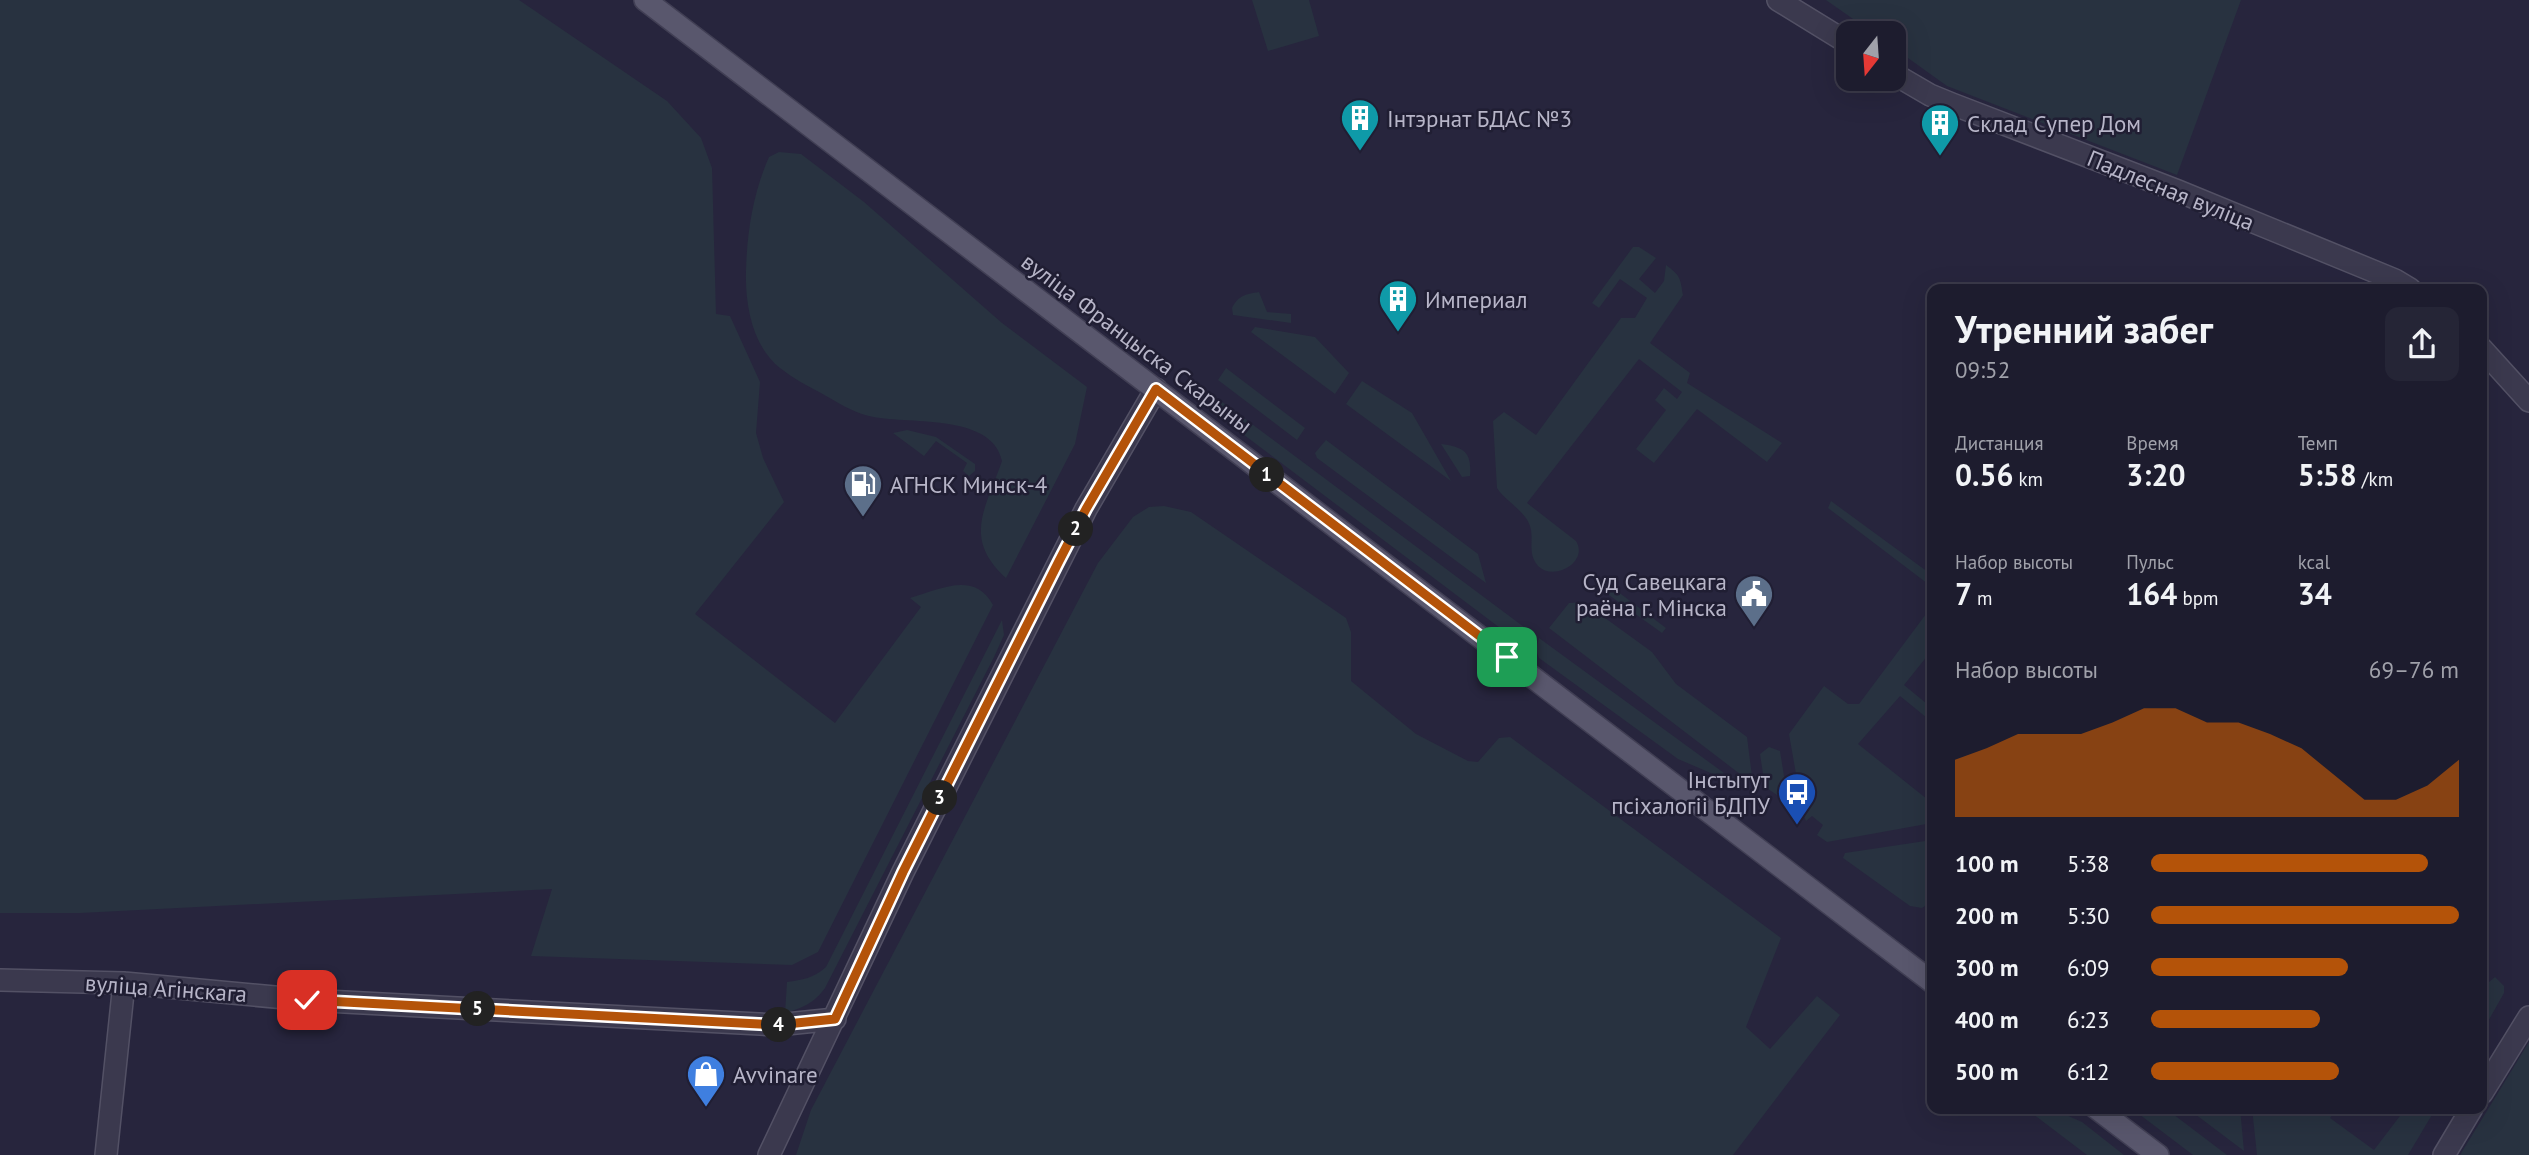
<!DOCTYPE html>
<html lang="ru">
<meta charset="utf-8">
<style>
body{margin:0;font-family:"PT Sans",sans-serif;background:#252536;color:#f1f3f6;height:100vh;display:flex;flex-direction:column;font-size:26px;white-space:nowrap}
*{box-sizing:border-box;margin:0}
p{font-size:23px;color:#a0a1aa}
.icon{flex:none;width:38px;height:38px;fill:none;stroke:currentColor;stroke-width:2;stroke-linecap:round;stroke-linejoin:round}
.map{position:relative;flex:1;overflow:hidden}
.panel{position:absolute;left:1927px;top:284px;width:560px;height:830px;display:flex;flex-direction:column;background:#1d1c2e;border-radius:14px;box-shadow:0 7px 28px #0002,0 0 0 2px #3b3a4a}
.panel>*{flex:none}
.needle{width:46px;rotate:197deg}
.buttons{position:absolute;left:1836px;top:21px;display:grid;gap:14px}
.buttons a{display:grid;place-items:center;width:70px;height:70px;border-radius:14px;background:#1d1c2e;box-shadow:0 7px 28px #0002,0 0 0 2px #3b3a4a;font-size:35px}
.pin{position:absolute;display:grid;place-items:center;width:60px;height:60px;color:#fff;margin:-30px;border-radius:14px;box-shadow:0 4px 10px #0006}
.km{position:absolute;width:35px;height:35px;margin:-18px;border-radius:50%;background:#222;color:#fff;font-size:19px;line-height:35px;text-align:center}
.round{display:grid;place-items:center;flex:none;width:74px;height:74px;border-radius:14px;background:#252536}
.head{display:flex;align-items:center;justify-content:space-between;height:119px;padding:0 28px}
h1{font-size:38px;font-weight:800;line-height:52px}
.metrics{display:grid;grid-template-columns:repeat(3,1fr);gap:10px;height:119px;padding:7px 28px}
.metrics div{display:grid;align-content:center}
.metrics b{font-size:30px;font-weight:800}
.metrics small{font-size:19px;font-weight:400}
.metrics p{font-size:19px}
.chart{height:196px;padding:14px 28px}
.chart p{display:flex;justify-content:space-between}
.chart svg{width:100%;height:126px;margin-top:7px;fill:#b45309;opacity:.7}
ul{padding:0 28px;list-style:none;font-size:23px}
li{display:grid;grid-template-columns:112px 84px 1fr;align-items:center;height:52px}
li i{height:18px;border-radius:9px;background:#b45309}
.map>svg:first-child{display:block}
</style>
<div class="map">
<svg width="2529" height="1155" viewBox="0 0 2529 1155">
<rect width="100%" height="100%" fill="#27253d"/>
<path fill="#283240" d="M0,0H519L667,101L701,138L712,168L716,314L730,316L760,382L756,433L763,458L784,502L695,614L835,723L921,607L910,598C939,590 974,570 993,605L818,952L792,965L531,956L552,889L80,913H0Z
M1252,0H1309L1319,36L1268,51Z
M1826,0H2241L2177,175L1947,86L1894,48V33H1873Z
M779,152L801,154L864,202L1002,323L1087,387L1075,444L1006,578C962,538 986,508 1002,461C992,412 905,425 869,416C852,412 837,402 821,393C807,386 793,378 780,368C752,346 745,304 746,271C747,232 753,193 769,157Z
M1633,247H1639L1656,258L1639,279L1655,293L1664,281L1666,265C1681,276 1680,278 1683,295L1650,343L1690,373L1687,383L1782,443L1767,462L1697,409L1654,463L1636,449L1666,410L1655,400L1664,388L1677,399L1682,392L1639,359L1527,503L1576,541C1589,562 1554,582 1538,566C1528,554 1533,543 1531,530C1528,512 1506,502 1497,488L1493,421L1504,412L1536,435L1621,318H1635L1647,298L1620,279L1599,308L1592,303Z
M1259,292L1267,312L1291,314V323L1233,315L1232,308C1238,296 1245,294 1259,292Z
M1255,327L1315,337L1349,373L1335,394L1251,332Z
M1226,368L1305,428L1297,440L1218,380Z
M1362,381L1412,413L1451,481L1346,404Z
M1221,401L1524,627L1518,634H1508L1219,416L1218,407Z
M907,430L936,437L975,464V471L969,476L963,471L967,463L936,441L924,456L893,433Z
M1326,440L1478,554L1486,583L1317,458L1315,453Z
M1441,444C1464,447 1472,452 1470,476L1462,477Z
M1831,501L1932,575V587L1828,508Z
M1164,506L1191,512L1346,618L1351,632V681L1416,734L1468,761L1478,762L1499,738L1510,737L1781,938L1746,1027L1770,1049L1817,996L1840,1015L1733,1155H796L811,1110L1098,563L1133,517L1149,507Z
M1598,582H1605L1666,628L1662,633L1599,588Z
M1583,602L1652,652L1676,684L1747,737L1753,784L1549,628L1569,603Z
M1932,606V650L1904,685L1932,708V722L1900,696L1858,744L1932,803V823L1827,842L1817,835L1823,825L1812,816L1806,821L1803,814L1789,734L1824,686L1848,704H1859Z
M1002,620L1004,635L994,657L825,988C814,1003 803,1008 785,1013L787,982C802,980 814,978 826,967Z
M1539,638L1724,773L1720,777L1678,759L1539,658L1536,650Z
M1769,747L1780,751L1787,795L1783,799L1765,787L1760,754Z
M1932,840V901L1922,908L1910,906L1843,858L1845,853Z
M2495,977L2504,986V993L2482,1032V988Z
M2529,1042V1155H2460Z
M2025,1108H2050L2082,1122L2124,1155H2087Z
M2131,1108H2165L2227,1155H2193Z
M2187,1108H2240L2244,1151Z
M2252,1108H2337L2330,1118L2374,1150L2406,1108H2436L2408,1155H2257Z"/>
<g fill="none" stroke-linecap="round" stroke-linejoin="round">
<g stroke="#535165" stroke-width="24">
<path id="minor" d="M1778,0L1848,43
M1894,74L1930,95L1952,104L2178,191L2395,280L2410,289
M2482,349L2529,401
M0,980L124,983L307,1000L777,1025L835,1019
M2482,1093L2529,1017
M106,1155L124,983
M769,1155L903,872L1033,614L1086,509L1156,389
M2444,1155L2472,1108"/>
</g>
<g stroke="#413f54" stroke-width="24">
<path id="major" d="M645,0L1932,982
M2096,1108L2158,1155"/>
</g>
<use href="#minor" stroke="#3b394e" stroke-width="21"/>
<use href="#major" stroke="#59576d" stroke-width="21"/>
</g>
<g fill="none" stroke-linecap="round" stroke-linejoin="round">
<g stroke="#fff" stroke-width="14">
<path id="route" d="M307,1000L777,1025L835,1019L903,872L1059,561L1086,509L1156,389L1507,657"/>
</g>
<use href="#route" stroke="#b45309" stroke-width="9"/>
</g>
<defs>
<g id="building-pin" transform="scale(2.0125)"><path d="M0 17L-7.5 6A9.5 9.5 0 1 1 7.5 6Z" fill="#0f9aa8" stroke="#201e33"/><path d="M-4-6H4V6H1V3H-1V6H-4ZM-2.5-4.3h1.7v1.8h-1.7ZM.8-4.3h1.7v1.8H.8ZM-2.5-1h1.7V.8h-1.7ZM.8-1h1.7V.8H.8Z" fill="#fff"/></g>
<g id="fuel-pin" transform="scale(2.0125)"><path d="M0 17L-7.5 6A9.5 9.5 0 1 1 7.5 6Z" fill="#5c6f8a" stroke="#201e33"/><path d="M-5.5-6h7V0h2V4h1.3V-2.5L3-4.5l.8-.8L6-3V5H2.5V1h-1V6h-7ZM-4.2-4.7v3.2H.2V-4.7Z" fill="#fff"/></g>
<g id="civic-pin" transform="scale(2.0125)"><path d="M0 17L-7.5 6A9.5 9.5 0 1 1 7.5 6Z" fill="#5c6f8a" stroke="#201e33"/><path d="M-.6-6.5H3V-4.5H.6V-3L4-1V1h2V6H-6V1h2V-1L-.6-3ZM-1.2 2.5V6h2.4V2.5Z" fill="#fff"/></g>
<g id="bus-pin" transform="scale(2.0125)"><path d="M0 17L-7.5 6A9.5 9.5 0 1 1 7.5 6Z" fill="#1a4fb4" stroke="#201e33"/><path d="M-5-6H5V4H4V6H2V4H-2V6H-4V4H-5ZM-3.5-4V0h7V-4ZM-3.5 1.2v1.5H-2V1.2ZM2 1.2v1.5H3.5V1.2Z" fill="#fff"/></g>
<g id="shop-pin" transform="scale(2.0125)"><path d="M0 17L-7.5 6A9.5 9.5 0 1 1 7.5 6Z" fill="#3f7fe0" stroke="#201e33"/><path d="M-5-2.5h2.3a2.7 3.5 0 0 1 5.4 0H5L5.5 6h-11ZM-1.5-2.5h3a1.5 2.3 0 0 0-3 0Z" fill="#fff"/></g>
</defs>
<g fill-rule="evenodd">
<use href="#building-pin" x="1360" y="118"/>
<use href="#building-pin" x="1940" y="123"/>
<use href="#building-pin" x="1398" y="299"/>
<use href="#fuel-pin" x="863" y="484"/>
<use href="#civic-pin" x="1754" y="594"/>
<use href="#bus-pin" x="1797" y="792"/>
<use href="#shop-pin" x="706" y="1074"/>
</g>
<g text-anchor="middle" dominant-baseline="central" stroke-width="5" stroke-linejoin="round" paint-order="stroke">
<g font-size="23" fill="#b7b5c8" stroke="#201e33" text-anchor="start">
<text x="1387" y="118">Інтэрнат БДАС №3</text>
<text x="1967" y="123">Склад Супер Дом</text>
<text x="1425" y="299">Империал</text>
<text x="890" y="484">АГНСК Минск-4</text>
<text x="1727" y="581" text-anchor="end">Суд Савецкага<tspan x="1727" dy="26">раёна г. Мінска</tspan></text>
<text x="1770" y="779" text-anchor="end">Інстытут<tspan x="1770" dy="26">псіхалогіі БДПУ</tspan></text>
<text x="733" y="1074">Avvinare</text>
</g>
<g font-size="23" fill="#b7b5c8" stroke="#201e33">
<text transform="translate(2171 190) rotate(22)">Падлесная вуліца</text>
<text transform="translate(1137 343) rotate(37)">вуліца Францыска Скарыны</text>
<text transform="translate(166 988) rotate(4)">вуліца Агінскага</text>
</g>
</g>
</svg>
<div class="buttons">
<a><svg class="needle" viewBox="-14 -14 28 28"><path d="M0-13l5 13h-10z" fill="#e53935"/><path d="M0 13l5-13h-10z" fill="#a0a1aa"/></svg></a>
</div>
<div class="pin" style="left:1507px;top:657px;background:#1e9e55"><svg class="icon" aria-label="arrive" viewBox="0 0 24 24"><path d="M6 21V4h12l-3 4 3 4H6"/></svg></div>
<div class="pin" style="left:307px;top:1000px;background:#d93025"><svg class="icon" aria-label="check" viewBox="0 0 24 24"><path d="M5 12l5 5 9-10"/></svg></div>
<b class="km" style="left:1267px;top:475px">1</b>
<b class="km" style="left:1076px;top:529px">2</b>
<b class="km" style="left:940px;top:798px">3</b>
<b class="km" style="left:779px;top:1025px">4</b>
<b class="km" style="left:478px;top:1009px">5</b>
<section class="panel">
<div class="head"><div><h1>Утренний забег</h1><p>09:52</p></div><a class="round"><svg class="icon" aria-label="share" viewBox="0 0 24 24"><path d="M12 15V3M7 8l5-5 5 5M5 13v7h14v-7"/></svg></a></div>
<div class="metrics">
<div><p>Дистанция</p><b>0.56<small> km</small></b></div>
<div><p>Время</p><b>3:20</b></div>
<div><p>Темп</p><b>5:58<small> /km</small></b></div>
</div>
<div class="metrics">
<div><p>Набор высоты</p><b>7<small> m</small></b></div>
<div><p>Пульс</p><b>164<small> bpm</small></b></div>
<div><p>kcal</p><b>34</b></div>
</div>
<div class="chart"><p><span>Набор высоты</span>69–76 m</p>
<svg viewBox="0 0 160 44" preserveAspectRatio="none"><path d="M0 44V24L10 20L20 15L30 15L40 15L50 11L60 6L70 6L80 11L90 11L100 15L110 20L120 29L130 38L140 38L150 33L160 24V44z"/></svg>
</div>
<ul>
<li><b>100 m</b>5:38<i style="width:90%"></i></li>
<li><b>200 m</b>5:30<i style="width:100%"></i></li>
<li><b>300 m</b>6:09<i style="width:64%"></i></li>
<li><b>400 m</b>6:23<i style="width:55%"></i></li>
<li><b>500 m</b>6:12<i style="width:61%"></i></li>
</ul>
</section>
</div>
